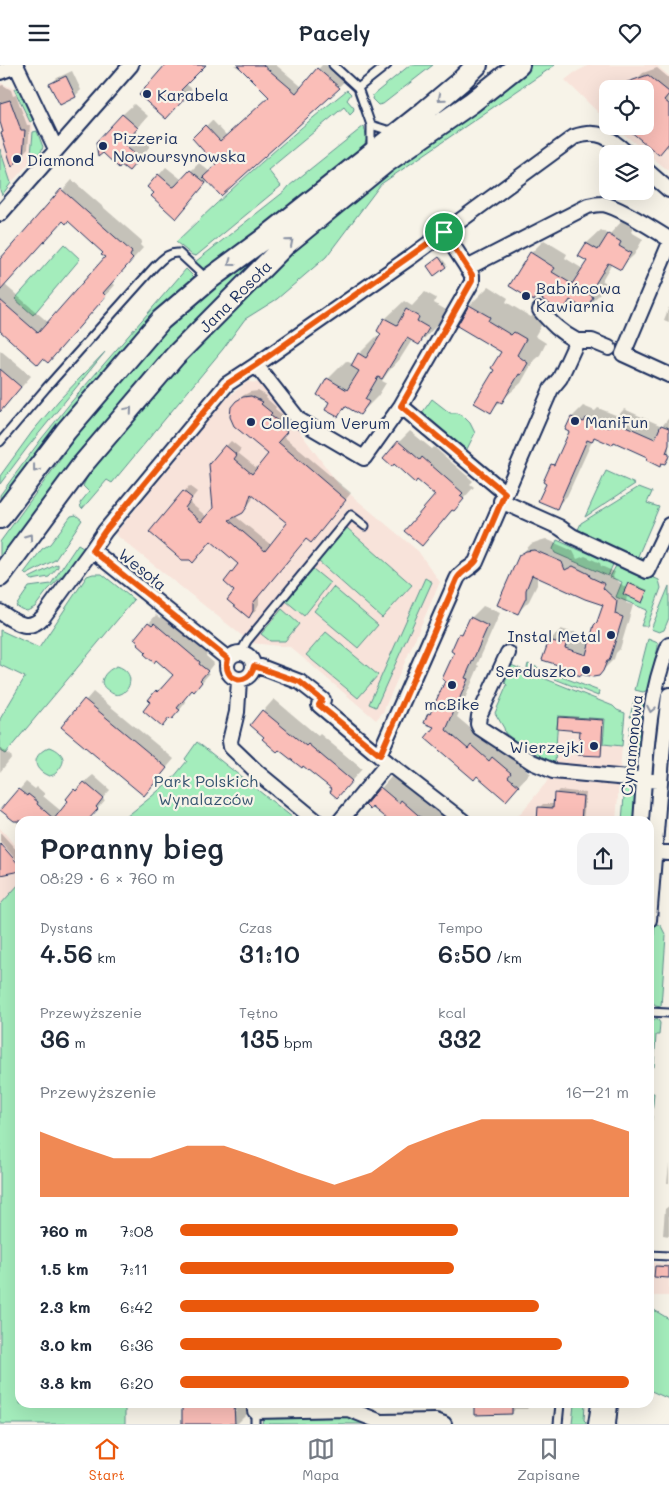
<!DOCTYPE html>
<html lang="pl">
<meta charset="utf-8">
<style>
body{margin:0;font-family:Mali,sans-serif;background:#f2f2f3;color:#1f2937;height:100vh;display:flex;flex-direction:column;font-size:19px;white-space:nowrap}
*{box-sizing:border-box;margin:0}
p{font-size:16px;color:#747a83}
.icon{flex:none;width:28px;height:28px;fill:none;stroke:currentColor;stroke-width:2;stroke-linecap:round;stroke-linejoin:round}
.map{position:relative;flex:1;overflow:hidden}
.side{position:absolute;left:15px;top:751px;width:639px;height:592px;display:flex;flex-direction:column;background:#fff;border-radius:15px;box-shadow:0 5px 20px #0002}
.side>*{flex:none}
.buttons{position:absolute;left:599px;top:15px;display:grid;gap:10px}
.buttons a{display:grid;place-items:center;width:55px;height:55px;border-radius:10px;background:#fff;box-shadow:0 5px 20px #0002;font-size:25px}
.pin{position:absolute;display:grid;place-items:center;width:42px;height:42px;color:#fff;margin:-21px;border:2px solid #fff;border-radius:50%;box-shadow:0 1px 5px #0007}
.round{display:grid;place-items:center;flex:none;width:52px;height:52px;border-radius:15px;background:#f2f2f3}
.summary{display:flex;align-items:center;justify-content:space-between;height:85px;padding:0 25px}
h1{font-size:28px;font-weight:600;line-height:38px}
.stats{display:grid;grid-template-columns:repeat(3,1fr);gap:8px;height:85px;padding:5px 25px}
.stats div{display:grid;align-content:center}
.stats b{font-size:25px;font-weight:600}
.stats small{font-size:14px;font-weight:400}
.stats p{font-size:14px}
.chart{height:140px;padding:10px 25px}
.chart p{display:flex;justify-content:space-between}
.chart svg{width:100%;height:90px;margin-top:5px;fill:#ea580c;opacity:.7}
ul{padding:0 25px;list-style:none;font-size:16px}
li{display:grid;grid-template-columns:80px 60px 1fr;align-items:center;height:38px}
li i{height:12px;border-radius:6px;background:#ea580c}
header{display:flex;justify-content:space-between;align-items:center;height:65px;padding:0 25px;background:#fff;font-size:22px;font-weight:600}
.menu{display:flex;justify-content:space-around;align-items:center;height:70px;border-top:1px solid #e0e1e3;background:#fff;font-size:14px;color:#747a83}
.menu a{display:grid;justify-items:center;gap:2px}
.menu .selected{color:#ea580c}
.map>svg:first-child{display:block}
</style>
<header><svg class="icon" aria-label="menu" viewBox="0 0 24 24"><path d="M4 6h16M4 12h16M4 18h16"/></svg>Pacely<svg class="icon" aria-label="heart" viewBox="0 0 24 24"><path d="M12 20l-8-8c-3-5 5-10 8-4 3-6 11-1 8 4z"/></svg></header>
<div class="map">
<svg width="669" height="1359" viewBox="0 0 669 1359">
<rect width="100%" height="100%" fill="#f7f3e8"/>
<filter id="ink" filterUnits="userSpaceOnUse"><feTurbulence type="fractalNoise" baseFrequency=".02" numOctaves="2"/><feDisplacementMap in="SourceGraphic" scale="10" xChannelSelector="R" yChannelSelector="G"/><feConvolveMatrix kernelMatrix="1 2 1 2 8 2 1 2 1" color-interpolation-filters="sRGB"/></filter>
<g filter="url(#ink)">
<path fill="#f8e3da" d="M589,0H656L669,11V106L614,61H645V24H608L607,56L565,15L574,8Z
M1,18L14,24L33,63L30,97L11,118L0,84V19Z
M247,317L262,318L266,321L339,420L418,486L440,517L383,647L376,655L290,582L251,578L115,469L226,334Z
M558,651L605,654L603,679L622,681L616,756H514L546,718L555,698Z
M0,763L20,786V818L0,840Z
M649,1197L669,1199V1231H649Z"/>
<path fill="#a4edbc" stroke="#608e8d" d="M410,0H433L383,39L378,40L372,34L373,30Z
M531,0H555L381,119L326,192L277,234L245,254L223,284L112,418L107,415L82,444L81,443L80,438L89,427L83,421L95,396L181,296L264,212L333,150L377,113L482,40Z
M20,21L35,54L30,57L14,24Z
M347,25L351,29L347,35L354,43L353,47L350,50L344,42L268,105L281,121L196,191L192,190L176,177C231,124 287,73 347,25Z
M364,61L367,74L362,84L282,148L210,202L203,203L195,197L285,126L289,121Z
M37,66L43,82L41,87L37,91L31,90L33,67Z
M0,84L11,118L2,130L0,125Z
M275,174L277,177L223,228L147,306L68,403L0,494V477L60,395L82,359L152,278L196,235Z
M64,179L80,194L33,250L15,234Z
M186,204L194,212L150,255L80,334L0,437V430L42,373L72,336Z
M105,287L27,383L0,419V411L32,367L59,335Z
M432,334L450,348H457L463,351L470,358L475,368L465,388L436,363L438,361L422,348Z
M606,406L635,419L585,452Z
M639,422L652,427L647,438L659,442L638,491L645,494L639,498L577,467L581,458Z
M76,450L82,455L55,495L26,510L24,508L42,484L50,479L71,451Z
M347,463L412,520L382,553L318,496Z
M557,475L584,487L589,483L614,497L608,511L555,488L553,484Z
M78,479L83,482L84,485L78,494L47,526L35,542L27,546L21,544L16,541L29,522L51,519Z
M618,497L659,515L661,523L647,561H641L647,545L616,532L622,517L610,512Z
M58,499V502L49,512L32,515L29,513Z
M313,504L330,518L304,551L286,536Z
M93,509H102L134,535L5,689L0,686V654L25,612L0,600V565L39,583L87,511Z
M425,513L432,517L376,642L369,639Z
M669,521V553L664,565L659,567L651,564Z
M333,522L378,560L358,583L314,546Z
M282,544L299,559L285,576H270L261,569Z
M326,567L378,610L358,633L306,590Z
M648,574L658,578V582L648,625L643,627L635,625Z
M528,599L599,626L598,631L527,603Z
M511,600L613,641L617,645L625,648L622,681L603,679L605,654L558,651L555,698C537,690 520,680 505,668L504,663L495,648L507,620L505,618Z
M117,601C143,609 124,640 109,626C105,623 103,622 102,617C103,609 110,604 117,601Z
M634,635L642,636L644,639L643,654L630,652Z
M630,661L642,662L639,695L631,706H626Z
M197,677L297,756H121L151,732L173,713L187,696L185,694Z
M50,682C61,686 68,694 59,704C56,709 54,710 49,711C31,704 32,689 50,682Z
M625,719C632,720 635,720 637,727L635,756H622Z
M20,818V1339H125V1359H0V840Z
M655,858L661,861L666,871L661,941L655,940L649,932Z
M657,953L660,958L659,970H656L654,1002H649V957Z
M649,1028H654L649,1085Z
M649,1242L669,1254V1334L649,1325Z
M574,1339H585L584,1355L586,1357V1359H572Z
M345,1348L372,1359H262L263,1354L269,1351Z"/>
<path fill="#0003" fill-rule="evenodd" d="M167,0H199L186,19L192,24L172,47Z
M234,0H276L302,22L322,0H326L345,16L221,129L208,116L183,145L155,128L159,110L166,102L181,114H183L199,98L210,107L217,100L200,67L212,55L227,71L270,31L248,9Z
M657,3L669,13V84L645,61V24L635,16L643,8Z
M72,6L81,25L75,31L60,38L51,19L57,13Z
M3,20L11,25L13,31L16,30L27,60H30L28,83L17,95L0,53V21Z
M134,39L148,51L136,65L137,67L136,69L150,81L140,93L121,98L122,50Z
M72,115L142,176L140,180L143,183L112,217L115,220L58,286L0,264V196ZM63,154L68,155L104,188L107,192L49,258L5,220Z
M622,156L633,163L631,167L643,174L634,190L620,203L612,198L602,215L606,218L599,230L585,243L572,235L562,245L538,230L534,235L531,188L544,175L567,189L565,193L583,204L588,195L580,190L587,178L601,165L609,170Z
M441,192L447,200L445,201L430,200Z
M489,221L508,233L506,237L531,252L534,249L544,255L535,271L546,278L540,290L534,295L521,318L490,346L495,304L502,287L459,260L470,240Z
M425,227L436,233L434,238L446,245L437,260L419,279L412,275L400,294L388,307L382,316L386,318L378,331L360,349L347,341L338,351L331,337L319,329L328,314L346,296L353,299L359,289L377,271L380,273L385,254L404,236L412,241Z
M669,242V257L664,255Z
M0,285L31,311L0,347Z
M258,326L267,331L266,333L276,342L275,344L284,351L282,353L291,360L283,371L351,428L316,471L306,473L259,531V539L255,546L249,552L236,526L240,499L212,475L193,496L190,494H183L184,427L189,421L197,427L189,437L207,452L214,443L226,381L231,376L241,384L238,388L258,404L269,389L237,336L244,330L250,327ZM254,429L289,458L271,480L235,451L241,447L247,441L252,435Z
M583,341L595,346L598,343L618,351L624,344L662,361L669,353V394L665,398L663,397L659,400L649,391L614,376L596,371L593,374L567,431L556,442L548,418L553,400L558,394L571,367L566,365L572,352Z
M410,366L432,384L434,382L473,416L470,419L474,422L422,479L436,430L399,377Z
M546,474L573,486L577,494L585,491L600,498L601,501L615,507L613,512L627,524L630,517L648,525L643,535L627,530L626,538L633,540L620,584L616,588L614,594L598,610L550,575L561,564L571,567H577L576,572L590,577L605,539L537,511V520L529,536L518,547L520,491L531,479L539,476Z
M483,541L500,548L477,600L479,601L457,652L481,672L522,695L519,698L530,708L518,721L436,662L429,649L434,643L447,615L460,569L466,563L471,553Z
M156,550L160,553L162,551L207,588L206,591L214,598L207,607L209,609L194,626L193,624L184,635L186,637L179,646L157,626L165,619L166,620L175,610L148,587L136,573Z
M93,627L174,694L151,721L63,662Z
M274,634L318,671L320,669L362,704L337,732L333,724L251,660Z
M560,651L604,654L602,689L600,690L581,665L559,653Z
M0,683L12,692L0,707Z
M93,710L110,725L102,734L105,735L87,756H20V760L2,745L26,717L35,724L37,722L45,729L43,731L61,746L70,736L68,734L75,725Z
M392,711L411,727L413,725L450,756H391L373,741L366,740Z
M559,725L586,728L583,756H539L540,742L543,739H554L555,729Z
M0,767L20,789V799L0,776Z
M669,1099V1118H667Z
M669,1136V1171L663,1170L665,1144L669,1141Z
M658,1200L669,1201V1212L656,1201Z
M183,1339H233V1347H236V1339H253V1343L237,1359H183Z
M475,1339H531L527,1344H515L512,1348L476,1349Z"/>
<path fill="#fabeb8" stroke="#1b2f5e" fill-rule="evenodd" d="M165,0H206L181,25L187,31L166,54L139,30Z
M237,0H263L296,28L317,3L340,23L221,131L203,112L216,100L192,73L205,60L220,76L269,32Z
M648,10L669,27V29L664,35L669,39V78L659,90L624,61H645V24H614L613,22Z
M66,11L76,32L60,40L49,19Z
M10,35L21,65H25L23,90L12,102L1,68L3,67L0,57V38Z
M122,49L138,63L126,77L127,79L125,81L140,93L129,106L121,100L119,103L103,88L98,92L96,77Z
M190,105L206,118L176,154L151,131L154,128L147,122L158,109L173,122L175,121Z
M61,124L132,187L130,191L133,194L103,228L106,231L48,298L43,294L38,300L0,266V235L38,268L105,192L101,190L103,188L68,156L66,159L63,156L0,226V194Z
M608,169L621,177L619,181L631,188L621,205L608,198L589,229L593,232L586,245L570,235L562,247L537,231L534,236L509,221L530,187L555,203L552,207L572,219L587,196L578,191L586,178L598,185Z
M439,192L446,202L434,211L427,201Z
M469,240L490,252L488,256L511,270L514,267L526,274L517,290L528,298L521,310L519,309L502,338L498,336L491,348L474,338L494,305L491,303L501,287L457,261Z
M406,244L419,252L417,256L429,263L419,280L407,273L382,314L378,312L365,334L369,337L360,350L345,341L338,352L325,345L329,337L317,330L327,313L347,325L359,306L351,301L358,288L366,293L381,269L377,266L384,253L397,260Z
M0,304L21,322L0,347Z
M251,331L263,337L261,339L272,348L270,350L279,357L278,359L287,367L278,377L346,435L311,478L306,474L253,538V546L249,553L227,535L234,526L224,517L238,499L211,476L193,498L190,495H182L149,467L183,426L192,433L185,443L201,457L213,443L209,399L225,380L237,390L234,394L252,409L268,389L234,361L230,352L231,342L236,336L243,332ZM251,429L287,458L265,486L229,455L243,448L247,442Z
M571,352L584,357L586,353L609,363L612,355L655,374L661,360L669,363V380L666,388L669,389V391L665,399L661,398L660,402L646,395L647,392L614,377L612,380L594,372L592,377L587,375L557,444L538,436L546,419L543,417L551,399L554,400L569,367L565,365Z
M398,376L420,395L422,392L463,428L460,431L464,434L454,446L452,445L422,481L404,466L435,430L417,415L415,418L394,399L392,402L383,394Z
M534,485L562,497L565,505L573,501L589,509L590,512L605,519L603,523L617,536L615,549L623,552L609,596H607L603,606L599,611L593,612L581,609V611L557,603L558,600L542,595L549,575L559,578L567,577L565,583L586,590L594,560L597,557L603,540L585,534L532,510L526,525V533L518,549L497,540L519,490L526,486Z
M628,518L647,526L642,538L623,529Z
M470,552L488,561L465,613L468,614L446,665L468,684L471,680L489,696L492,692L511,708L508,712L519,721L506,736L477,711L474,715L425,673L434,662L424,658L428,648L430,649L445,616L442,614L454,588L451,586L459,568L462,569Z
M148,557L152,560L154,558L200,597L199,599L208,606L200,615L202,617L194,627L192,625L177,643L180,645L171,655L169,653L162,662L143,646L150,637L148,635L156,625L158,627L173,610L156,595L154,598L144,589L146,587L137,579L138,577L134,574Z
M84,634L167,703L144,731L61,662Z
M262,645L306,681L308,679L352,716L337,733L330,727L332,724L303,701L302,703L279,685L277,687L262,674L264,672L250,660Z
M558,652L603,655L601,691L578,690L580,666L557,664Z
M84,717L103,733L96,742L98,744L87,756H14L0,745L18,724L27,731L28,729L38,737L37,739L54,754L68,736L66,734L74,724L76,726Z
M380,722L399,738L401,735L425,756H389L372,742L370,745L365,740Z
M554,728L583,731L581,756H537L538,742L553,743Z
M0,778L20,801V806L0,810Z
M655,1201L669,1202V1213L654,1212Z
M182,1339H234L235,1359H182Z
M474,1339H512V1349L474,1350Z"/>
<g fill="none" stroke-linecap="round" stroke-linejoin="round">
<g stroke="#1b2f5e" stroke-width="11">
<path id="lane" d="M333,0L358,23L371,60V84
M358,23L387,0
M371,60L387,65H395
M0,377L46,323L155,201C162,195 168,187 179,188L206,213
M241,587L247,576L351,450L365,461
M649,947L669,948
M649,1190L669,1191
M255,1359V1346
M558,1359L560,1339"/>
</g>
<g stroke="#1b2f5e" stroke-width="18">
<path id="street" d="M16,0L56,84
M0,7L16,1
M645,104L669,125
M0,149L131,0
M669,180L623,289L669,310
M467,203L588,141C592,140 598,139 603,139C618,142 655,165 669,174
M540,245C551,258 561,268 577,276
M256,300L299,355L364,393L401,341L472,217V210L444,167
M401,341L505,428
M501,436L559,462L572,471L647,506L669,460
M92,485L105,466L227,319L256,300L412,191L574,72C599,63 610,73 628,89
M0,547C15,557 28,568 43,552L92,485L228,594
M227 601a13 13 0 1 1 26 0a13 13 0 1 1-26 0Z
M508,588L479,651L478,659L480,663L532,697L553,706L660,716
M253,601L261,602L300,617L323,635L319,640L388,698L463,756
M239,615L237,647L230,676L231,682L258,708L316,756
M379,690L457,514C461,506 470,504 476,497L551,324L560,313L577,276H592L609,283
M340,756L388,698
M641,756C646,696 646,636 669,580
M654,787L669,788
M649,855L663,680L669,630
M255,1339V1346L348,1344L381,1357L436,1356L444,1359
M596,1359L599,1339
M608,1359L610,1339"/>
</g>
<g stroke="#1b2f5e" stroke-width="24">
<path id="secondary" d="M0,453L66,366L161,255L208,215L261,176L424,47L461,16L477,0
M0,511L83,399L175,291L285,180L385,98L471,38L519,0"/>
</g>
<use href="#lane" stroke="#f7f3e8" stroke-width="7"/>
<use href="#street" stroke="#f7f3e8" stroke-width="14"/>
<use href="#secondary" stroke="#f7f3e8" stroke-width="20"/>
</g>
<defs><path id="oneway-chevron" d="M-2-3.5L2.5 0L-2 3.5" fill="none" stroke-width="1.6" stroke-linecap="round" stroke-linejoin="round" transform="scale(1.25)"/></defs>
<g stroke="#8991a3">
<use href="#oneway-chevron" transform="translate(441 33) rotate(140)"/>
<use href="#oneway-chevron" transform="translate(290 177) rotate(-41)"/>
<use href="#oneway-chevron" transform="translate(231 198) rotate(144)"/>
<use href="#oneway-chevron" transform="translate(129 345) rotate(-50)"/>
<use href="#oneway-chevron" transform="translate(36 404) rotate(128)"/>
<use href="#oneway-chevron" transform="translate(29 472) rotate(-54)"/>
<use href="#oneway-chevron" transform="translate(651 644) rotate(101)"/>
</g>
</g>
<g fill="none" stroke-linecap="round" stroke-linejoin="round" filter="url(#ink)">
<g stroke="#fff" stroke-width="10">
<path id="route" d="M444,167L472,210V216L401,341L505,428L476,496C470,504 461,506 457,514L380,690L319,640L322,635L300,617L254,601C249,623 221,616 228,594L92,485L105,466L227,319L256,300Z"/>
</g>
<use href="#route" stroke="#ea580c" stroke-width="6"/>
</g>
<g fill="#1b2f5e" stroke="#f7f3e8" stroke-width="2">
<circle cx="147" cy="29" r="5"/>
<circle cx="103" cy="81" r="5"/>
<circle cx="17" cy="94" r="5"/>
<circle cx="526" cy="231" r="5"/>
<circle cx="575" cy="356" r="5"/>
<circle cx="251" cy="357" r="5"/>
<circle cx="611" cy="570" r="5"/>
<circle cx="586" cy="605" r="5"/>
<circle cx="452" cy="620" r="5"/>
<circle cx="594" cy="681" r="5"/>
</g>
<g text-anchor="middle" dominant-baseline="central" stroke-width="4.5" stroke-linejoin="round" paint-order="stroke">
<g font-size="16" fill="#1b2f5e" stroke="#f7f3e8" text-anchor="start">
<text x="157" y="29">Karabela</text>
<text x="113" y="72">Pizzeria<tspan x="113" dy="18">Nowoursynowska</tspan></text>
<text x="27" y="94">Diamond</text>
<text x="536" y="222">Babińcowa<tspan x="536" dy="18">Kawiarnia</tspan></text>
<text x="585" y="356">ManiFun</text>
<text x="261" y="357">Collegium Verum</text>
<text x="601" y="570" text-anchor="end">Instal Metal</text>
<text x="576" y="605" text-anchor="end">Serduszko</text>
<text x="452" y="638" text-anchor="middle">mcBike</text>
<text x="584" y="681" text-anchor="end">Wierzejki</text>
</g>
<g font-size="16" fill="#1b2f5e" stroke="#f7f3e8">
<text transform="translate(235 231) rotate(-45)">Jana Rosoła</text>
<text transform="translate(143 504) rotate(39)">Wesoła</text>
<text transform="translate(631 680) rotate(-84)">Cynamonowa</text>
</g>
<g font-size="16" fill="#365571" stroke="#f7f3e8">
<text x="206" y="715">Park Polskich<tspan x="206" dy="18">Wynalazców</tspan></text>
</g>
</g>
</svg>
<div class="buttons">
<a><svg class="icon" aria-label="locate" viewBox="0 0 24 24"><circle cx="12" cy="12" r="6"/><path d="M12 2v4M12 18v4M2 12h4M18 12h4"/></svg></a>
<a><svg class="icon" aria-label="layers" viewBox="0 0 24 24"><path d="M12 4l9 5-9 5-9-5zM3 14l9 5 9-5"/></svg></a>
</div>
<div class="pin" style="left:444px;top:167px;background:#1e9e55"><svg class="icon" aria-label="arrive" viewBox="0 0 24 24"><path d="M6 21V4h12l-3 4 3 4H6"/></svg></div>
<section class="side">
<div class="summary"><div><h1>Poranny bieg</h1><p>08:29 · 6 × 760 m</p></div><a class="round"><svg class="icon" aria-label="share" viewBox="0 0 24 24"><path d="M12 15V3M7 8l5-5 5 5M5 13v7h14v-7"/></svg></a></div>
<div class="stats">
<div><p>Dystans</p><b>4.56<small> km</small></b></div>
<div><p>Czas</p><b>31:10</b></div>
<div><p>Tempo</p><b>6:50<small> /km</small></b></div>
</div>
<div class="stats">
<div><p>Przewyższenie</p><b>36<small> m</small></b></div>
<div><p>Tętno</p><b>135<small> bpm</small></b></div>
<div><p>kcal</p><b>332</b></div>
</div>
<div class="chart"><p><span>Przewyższenie</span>16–21 m</p>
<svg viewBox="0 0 160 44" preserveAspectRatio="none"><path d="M0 44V12L10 19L20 25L30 25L40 19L50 19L60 25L70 32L80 38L90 32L100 19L110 12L120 6L130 6L140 6L150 6L160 12V44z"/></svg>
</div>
<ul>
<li><b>760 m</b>7:08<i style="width:62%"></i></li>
<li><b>1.5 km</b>7:11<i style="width:61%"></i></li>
<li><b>2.3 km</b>6:42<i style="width:80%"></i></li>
<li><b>3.0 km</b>6:36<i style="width:85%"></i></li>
<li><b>3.8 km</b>6:20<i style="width:100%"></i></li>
</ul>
</section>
</div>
<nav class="menu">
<a class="selected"><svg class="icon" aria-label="home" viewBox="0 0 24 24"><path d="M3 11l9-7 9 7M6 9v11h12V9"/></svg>Start</a>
<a><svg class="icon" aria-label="map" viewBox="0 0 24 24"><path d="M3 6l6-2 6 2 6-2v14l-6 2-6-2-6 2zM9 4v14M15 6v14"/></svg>Mapa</a>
<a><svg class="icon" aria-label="saved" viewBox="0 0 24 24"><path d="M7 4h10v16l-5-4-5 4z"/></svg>Zapisane</a>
</nav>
